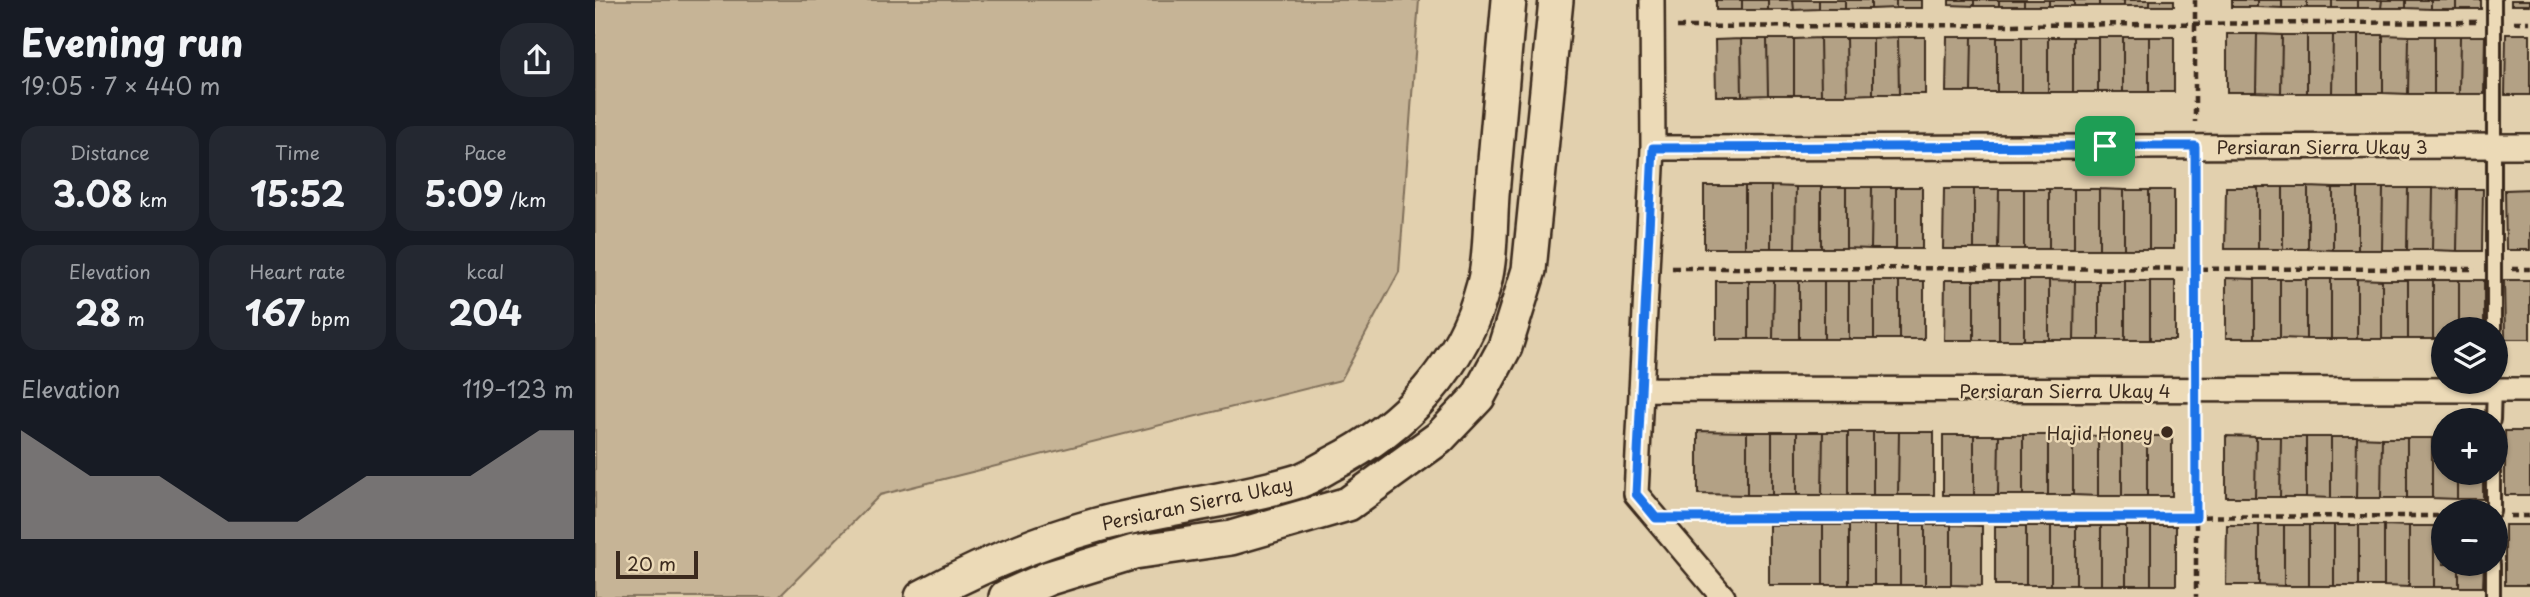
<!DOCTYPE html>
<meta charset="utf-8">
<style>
body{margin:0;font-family:"Playpen Sans",sans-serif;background:#242831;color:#f1f3f6;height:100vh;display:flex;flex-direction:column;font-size:26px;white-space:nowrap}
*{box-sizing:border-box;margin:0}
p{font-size:23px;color:#9ea1a6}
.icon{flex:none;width:38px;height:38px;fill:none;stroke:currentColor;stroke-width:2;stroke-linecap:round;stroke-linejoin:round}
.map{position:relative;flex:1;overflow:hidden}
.details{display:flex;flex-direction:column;background:#171b24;width:595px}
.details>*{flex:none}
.tools{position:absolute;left:1836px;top:317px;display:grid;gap:14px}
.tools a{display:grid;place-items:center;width:77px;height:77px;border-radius:50%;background:#171b24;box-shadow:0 2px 5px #0004;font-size:35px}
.scale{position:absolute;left:21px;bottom:18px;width:82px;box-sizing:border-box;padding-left:7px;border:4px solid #3b2a1e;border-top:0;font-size:19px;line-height:24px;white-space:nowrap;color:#3b2a1e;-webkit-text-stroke:5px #ecdab7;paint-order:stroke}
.pin{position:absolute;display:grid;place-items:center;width:60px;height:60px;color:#fff;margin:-30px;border-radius:14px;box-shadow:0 4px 10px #0006}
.round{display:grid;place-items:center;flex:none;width:74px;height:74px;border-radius:28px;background:#242831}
.head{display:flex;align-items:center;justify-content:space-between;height:119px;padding:0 21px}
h1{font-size:38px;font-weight:700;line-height:52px}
.metrics{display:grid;grid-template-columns:repeat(3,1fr);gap:10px;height:119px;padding:7px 21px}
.metrics div{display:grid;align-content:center;border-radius:18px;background:#242831;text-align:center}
.metrics b{font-size:35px;font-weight:700}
.metrics small{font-size:19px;font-weight:400}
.metrics p{font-size:19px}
.chart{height:196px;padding:14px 21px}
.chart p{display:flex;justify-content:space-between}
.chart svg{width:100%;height:126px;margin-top:7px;fill:#9f9995;opacity:.7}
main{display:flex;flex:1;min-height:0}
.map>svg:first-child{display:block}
</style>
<main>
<section class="details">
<div class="head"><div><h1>Evening run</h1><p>19:05 · 7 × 440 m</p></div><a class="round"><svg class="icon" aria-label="share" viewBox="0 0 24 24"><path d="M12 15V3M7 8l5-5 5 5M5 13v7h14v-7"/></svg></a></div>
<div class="metrics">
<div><p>Distance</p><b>3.08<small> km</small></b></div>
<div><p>Time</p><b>15:52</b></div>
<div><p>Pace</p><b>5:09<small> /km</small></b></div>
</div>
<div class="metrics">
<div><p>Elevation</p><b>28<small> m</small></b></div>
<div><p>Heart rate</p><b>167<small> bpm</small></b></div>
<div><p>kcal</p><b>204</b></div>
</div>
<div class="chart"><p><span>Elevation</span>119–123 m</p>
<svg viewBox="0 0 160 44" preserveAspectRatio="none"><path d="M0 44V6L10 14L20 22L30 22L40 22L50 30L60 38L70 38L80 38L90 30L100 22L110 22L120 22L130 22L140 14L150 6L160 6V44z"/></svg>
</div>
</section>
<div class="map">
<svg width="1935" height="597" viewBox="0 0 1935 597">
<rect width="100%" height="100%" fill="#e2d0ae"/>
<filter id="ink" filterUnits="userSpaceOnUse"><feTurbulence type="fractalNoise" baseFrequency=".0143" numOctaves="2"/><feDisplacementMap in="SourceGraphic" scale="14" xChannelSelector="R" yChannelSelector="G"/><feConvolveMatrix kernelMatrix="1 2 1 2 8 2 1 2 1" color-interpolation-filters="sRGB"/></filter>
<g filter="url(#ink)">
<path fill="#c6b496" stroke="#806f5a" stroke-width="2" d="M0,0H824L804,272L746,380L285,495L184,597H0Z"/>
<path fill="#b3a185" stroke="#3b2a1e" stroke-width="2" d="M1121,0H1147V10H1121Z
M1147,0H1173V10H1147Z
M1173,0H1198L1199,10H1173Z
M1198,0H1224V9L1199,10Z
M1224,0H1250V9H1224Z
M1250,0H1276V9H1250Z
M1276,0H1301V8L1276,9Z
M1301,0H1327V8H1301Z
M1354,0H1379V6L1354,5Z
M1379,0H1404V6H1379Z
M1404,0H1429V6H1404Z
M1429,0H1454V6H1429Z
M1454,0H1479V6H1454Z
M1479,0H1504V6H1479Z
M1504,0H1529V6H1504Z
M1529,0H1555V6H1529Z
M1555,0H1579V6H1555Z
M1637,0H1662V7H1637Z
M1662,0H1687V8L1662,7Z
M1687,0H1712V8H1687Z
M1712,0H1737V8H1712Z
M1737,0H1762V8H1737Z
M1762,0H1787L1786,8H1762Z
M1787,0H1811V8H1786Z
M1811,0H1836V9L1811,8Z
M1836,0H1861V9H1836Z
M1861,0H1886V9H1861Z
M1916,0H1935V5H1916Z
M1632,34H1662L1661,92H1632Z
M1662,34L1687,35L1686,93L1661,92Z
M1911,34H1935V95H1910Z
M1687,35H1712V93H1686Z
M1712,35H1738L1737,93H1712Z
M1738,35H1763V93H1737Z
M1763,35H1788V93H1763Z
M1788,35L1814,36L1813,94L1788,93Z
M1814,36H1839V94H1813Z
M1839,36H1865L1864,94H1839Z
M1865,36H1890L1889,94H1864Z
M1303,37H1330V94H1304Z
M1303,37L1304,94H1278V38Z
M1352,37H1377L1376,92H1351Z
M1377,37H1402V92H1376Z
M1402,37H1427V92H1402Z
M1427,37H1453V92H1427Z
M1453,37H1478V92H1453Z
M1478,37H1503V92H1478Z
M1503,37H1528V92H1503Z
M1528,37H1554V92H1528Z
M1554,37H1579V92H1554Z
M1225,38L1226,95H1199V39Z
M1225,38H1251L1252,95H1226Z
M1251,38H1278V94L1252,95Z
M1146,39L1147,96H1121L1120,40Z
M1146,39H1172L1173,95L1147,96Z
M1172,39H1199V95H1173Z
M1109,186H1150V248H1109Z
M1150,186H1176V248H1150Z
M1176,186L1201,187L1200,248H1176Z
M1201,187H1226V248H1200Z
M1226,187H1251V248H1226Z
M1251,187H1277L1276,249L1251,248Z
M1277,187H1301V249H1276Z
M1301,187H1327V249H1301Z
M1631,187H1663V249H1630Z
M1663,187H1688V249H1663Z
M1688,187H1713V249H1688Z
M1713,187L1738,188V250L1713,249Z
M1738,188H1763V250H1738Z
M1763,188H1788L1787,250H1763Z
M1788,188H1813L1812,250H1787Z
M1813,188H1838L1837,250H1812Z
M1838,188L1863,189L1862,251L1837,250Z
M1349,189H1379V249H1348Z
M1379,189H1404L1403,249H1379Z
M1404,189H1429V249H1403Z
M1429,189H1454V249H1429Z
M1454,189H1479V249H1454Z
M1479,189H1504V249H1479Z
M1504,189L1529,190V249H1504Z
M1863,189H1888L1887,251H1862Z
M1935,189V250H1911L1910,190Z
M1529,190H1554V249H1529Z
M1554,190H1579V249H1554Z
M1631,278L1660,279V338H1631Z
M1660,279H1685V338H1660Z
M1685,279H1711V339L1685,338Z
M1711,279H1736V339H1711Z
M1736,279H1762V339H1736Z
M1762,279L1787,280V339H1762Z
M1350,280H1379V340H1349Z
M1379,280H1404V340H1379Z
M1404,280H1429V340H1404Z
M1429,280H1454V340H1429Z
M1454,280L1480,281L1479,340H1454Z
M1787,280H1813V339H1787Z
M1813,280H1838V339H1813Z
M1838,280H1864V329H1848V339H1838Z
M1864,280H1889V329H1864Z
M1909,280H1935V339H1910Z
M1121,281H1154V339H1121Z
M1154,281H1179L1178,339H1154Z
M1179,281H1204V339H1178Z
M1204,281H1229V339H1204Z
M1229,281H1254V339H1229Z
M1254,281H1279V339H1254Z
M1279,281H1304V339H1279Z
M1304,281H1329V339H1304Z
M1480,281H1504V340H1479Z
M1504,281H1530V340H1504Z
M1530,281H1555V340H1530Z
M1555,281H1580V340H1555Z
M1103,431L1152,432V495L1103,494Z
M1910,431H1935V495H1910Z
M1152,432H1177V495H1152Z
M1177,432H1202V495H1177Z
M1202,432H1228L1227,495H1202Z
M1228,432H1253V495H1227Z
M1253,432H1278V495H1253Z
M1278,432H1304L1303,495H1278Z
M1304,432H1339V495H1303Z
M1348,435H1379V495H1348Z
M1379,435H1404L1403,495H1379Z
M1404,435H1428V495H1403Z
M1428,435H1453V495H1428Z
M1453,435H1478V495H1453Z
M1478,435L1503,436V496L1478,495Z
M1503,436H1527V496H1503Z
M1527,436H1552V496H1527Z
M1552,436H1577V496H1552Z
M1631,436L1661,437L1660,497H1631Z
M1661,437H1686L1685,497H1660Z
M1686,437H1711V497H1685Z
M1711,437H1736V498L1711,497Z
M1736,437H1762L1761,498H1736Z
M1762,437L1787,438L1786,498H1761Z
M1787,438H1812V498H1786Z
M1812,438H1837V498H1812Z
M1837,438H1848V472H1862V499L1837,498Z
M1862,472H1888V499H1862Z
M1174,525H1228V585H1174Z
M1228,525H1254V585H1228Z
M1254,525H1279V585H1254Z
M1279,525H1305V585H1279Z
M1305,525H1330V585H1305Z
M1330,525H1356V585H1330Z
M1356,525L1387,526V586L1356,585Z
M1632,525H1664V585H1631Z
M1664,525H1689V586L1664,585Z
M1689,525H1714V586H1689Z
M1714,525H1739V586H1714Z
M1739,525H1764V586H1739Z
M1764,525H1789V586H1764Z
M1789,525L1814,526V587L1789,586Z
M1910,525H1935V585H1910Z
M1400,526H1431V585H1400Z
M1431,526H1456V585H1431Z
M1456,526H1481V585H1456Z
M1481,526H1506V585H1481Z
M1506,526H1531V585H1506Z
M1531,526H1556V585H1531Z
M1556,526H1581V585H1556Z
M1814,526H1839V587H1814Z
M1839,526H1848V564H1864V587H1839Z
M1864,564H1889L1888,587H1864Z"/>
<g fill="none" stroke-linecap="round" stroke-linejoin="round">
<g stroke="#3b2a1e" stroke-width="18">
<path id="lane" d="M1899,329V0
M1898,420L1899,385
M1898,511V472
M1898,597V564"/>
</g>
<g stroke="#3b2a1e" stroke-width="28">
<path id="street" d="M1057,0L1058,148L1041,494L1128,597
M1058,148L1935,146
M1046,389L1935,390"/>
</g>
<g stroke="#3b2a1e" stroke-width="38">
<path id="secondary" d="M327,597C383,567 441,542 502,525C569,507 638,501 704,481C715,477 726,470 737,464C810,427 868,365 889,284C896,258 895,223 897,195C903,130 908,65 914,0
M411,597L454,578L539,552L636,538L753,504L844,438L883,397L910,347L934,270L961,0"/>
</g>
<path stroke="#3b2a1e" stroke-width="4.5" stroke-dasharray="7 5" stroke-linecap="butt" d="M1600,0V122
M1919,22H1935
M1082,27L1882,22
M1600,169V367
M1077,268L1881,269
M1917,269H1935
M1601,414V597
M1915,516H1935
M1093,518L1848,516"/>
<use href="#lane" stroke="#ecdab7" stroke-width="12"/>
<use href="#street" stroke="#ecdab7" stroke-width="23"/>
<use href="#secondary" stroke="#ecdab7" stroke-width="33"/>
</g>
</g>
<g fill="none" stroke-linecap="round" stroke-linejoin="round" filter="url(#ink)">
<g stroke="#fff" stroke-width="14">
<path id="route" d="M1510,146H1600L1601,517L1061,518L1041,494L1058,148Z"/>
</g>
<use href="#route" stroke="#1a73e8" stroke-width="9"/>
</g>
<circle fill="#3b2a1e" stroke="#ecdab7" stroke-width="2.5" cx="1572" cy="432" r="7"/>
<g text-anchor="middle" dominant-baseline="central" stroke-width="5" stroke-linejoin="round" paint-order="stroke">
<g font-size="18" fill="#3b2a1e" stroke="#ecdab7">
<text x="1727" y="146">Persiaran Sierra Ukay 3</text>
<text x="1470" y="390">Persiaran Sierra Ukay 4</text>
<text transform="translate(602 503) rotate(-12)">Persiaran Sierra Ukay</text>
</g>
<g font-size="18" fill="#3b2a1e" stroke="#ecdab7" text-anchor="end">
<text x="1558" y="432">Hajid Honey</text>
</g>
</g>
</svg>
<div class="tools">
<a><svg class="icon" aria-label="layers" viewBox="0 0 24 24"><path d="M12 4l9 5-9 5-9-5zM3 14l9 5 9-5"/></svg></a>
<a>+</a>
<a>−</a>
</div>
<div class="scale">20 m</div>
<div class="pin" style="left:1510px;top:146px;background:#1e9e55"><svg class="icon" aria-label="arrive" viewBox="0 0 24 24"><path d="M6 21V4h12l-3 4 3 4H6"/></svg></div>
</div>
</main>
